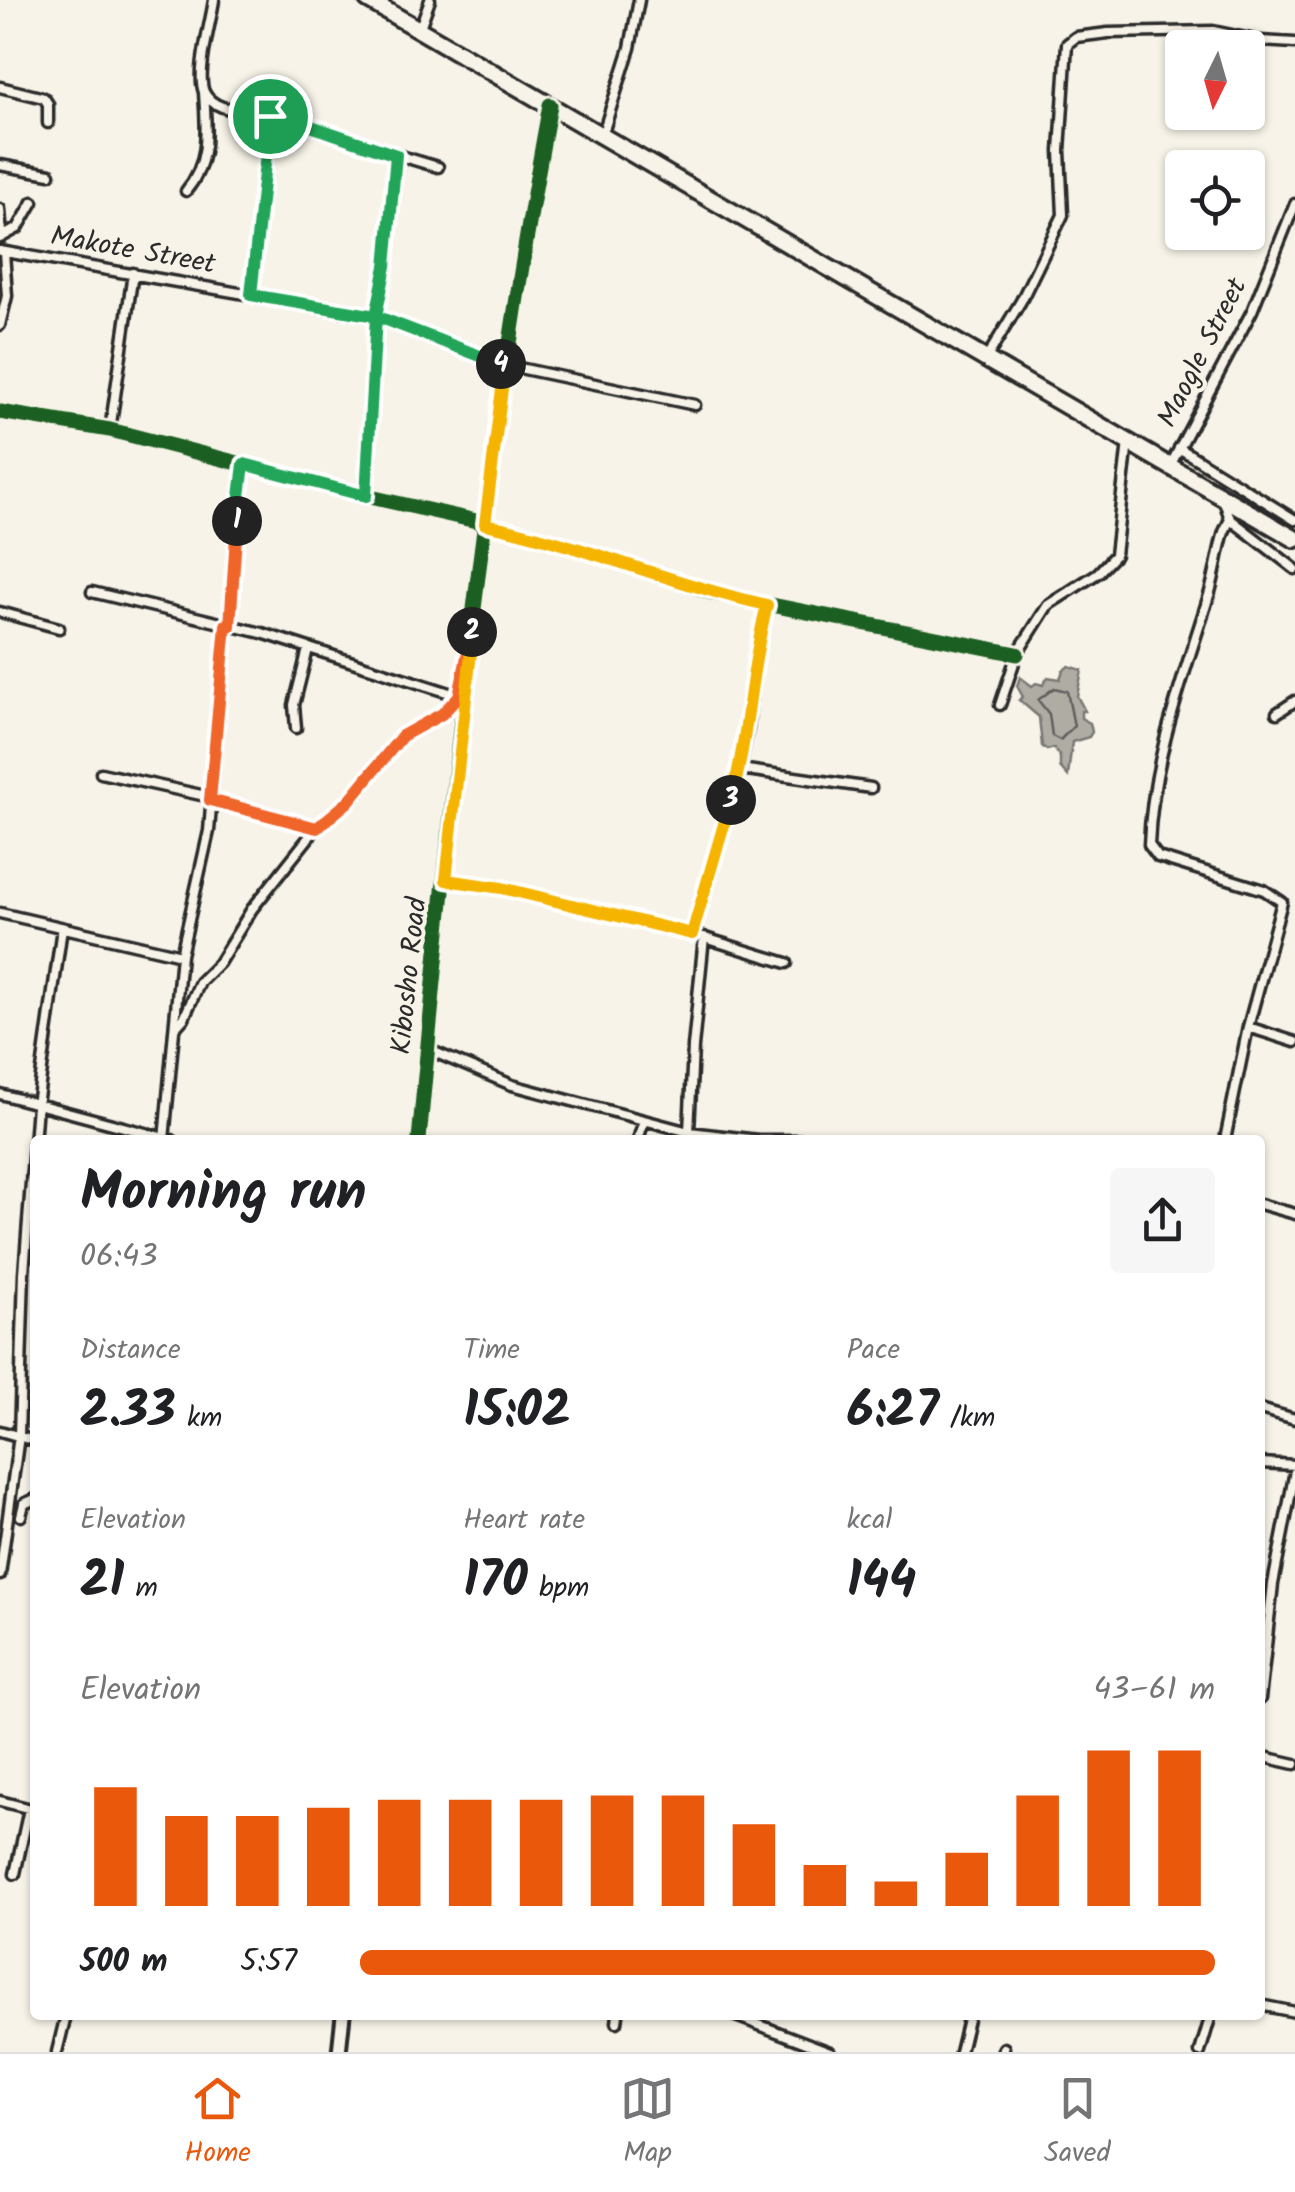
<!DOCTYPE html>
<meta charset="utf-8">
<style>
body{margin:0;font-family:Kalam,sans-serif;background:#f6f6f6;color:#202124;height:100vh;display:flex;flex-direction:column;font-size:38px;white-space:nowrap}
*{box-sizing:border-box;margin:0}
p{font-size:32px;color:#757577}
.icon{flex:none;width:55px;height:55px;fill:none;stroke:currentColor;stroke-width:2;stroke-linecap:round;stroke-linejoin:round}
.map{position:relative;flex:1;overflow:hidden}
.sheet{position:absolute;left:30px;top:1135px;width:1235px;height:885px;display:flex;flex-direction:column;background:#fff;border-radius:10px;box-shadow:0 2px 8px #0004}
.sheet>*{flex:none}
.needle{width:65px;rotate:185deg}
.controls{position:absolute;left:1165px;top:30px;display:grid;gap:20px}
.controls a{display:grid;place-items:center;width:100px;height:100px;border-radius:10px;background:#fff;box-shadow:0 2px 8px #0004;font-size:50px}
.pin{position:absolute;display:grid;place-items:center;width:85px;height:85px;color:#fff;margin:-42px;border:5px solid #fff;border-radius:50%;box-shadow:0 2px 10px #0007}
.km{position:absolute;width:50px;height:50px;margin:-25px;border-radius:50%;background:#222;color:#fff;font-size:28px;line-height:50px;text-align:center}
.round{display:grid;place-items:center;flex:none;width:105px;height:105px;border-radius:10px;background:#f6f6f6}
.summary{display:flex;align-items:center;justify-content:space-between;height:170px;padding:0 50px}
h1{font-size:55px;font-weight:800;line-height:75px}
.figures{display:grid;grid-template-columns:repeat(3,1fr);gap:15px;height:170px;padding:10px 50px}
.figures div{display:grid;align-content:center}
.figures b{font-size:50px;font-weight:800}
.figures small{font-size:28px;font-weight:400}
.figures p{font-size:28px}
.chart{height:280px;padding:20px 50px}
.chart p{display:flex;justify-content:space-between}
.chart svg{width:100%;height:180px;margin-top:10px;stroke:#ea580c;stroke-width:6}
ul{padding:0 50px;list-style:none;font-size:32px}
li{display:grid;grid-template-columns:160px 120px 1fr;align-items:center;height:75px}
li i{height:25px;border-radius:12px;background:#ea580c}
.tab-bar{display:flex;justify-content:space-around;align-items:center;height:140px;border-top:2px solid #e0e0e0;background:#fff;font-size:28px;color:#757577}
.tab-bar a{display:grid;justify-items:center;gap:5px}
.tab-bar .active{color:#ea580c}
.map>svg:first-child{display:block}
</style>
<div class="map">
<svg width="1295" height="2052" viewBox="0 0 1295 2052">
<rect width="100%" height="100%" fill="#f7f3e8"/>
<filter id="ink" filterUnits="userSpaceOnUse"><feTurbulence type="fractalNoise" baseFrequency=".01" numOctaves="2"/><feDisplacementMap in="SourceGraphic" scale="20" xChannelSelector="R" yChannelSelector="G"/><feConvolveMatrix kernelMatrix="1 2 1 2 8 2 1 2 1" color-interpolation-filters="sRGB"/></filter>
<g filter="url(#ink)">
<path fill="#afaca4" stroke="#7a7874" stroke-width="2.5" d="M1069,666L1082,670L1077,696L1085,711H1081V718L1090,723L1092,732L1089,737L1072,742L1068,776L1060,767V757L1054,748L1047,750L1042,746L1039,717L1019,700L1023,697L1017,686L1020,677L1032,686L1036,683L1043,685L1048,677L1060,679L1063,670Z"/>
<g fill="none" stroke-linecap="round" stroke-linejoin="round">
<path stroke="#605f5b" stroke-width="2.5" d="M1054,688L1067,691L1074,726L1060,740L1052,736L1049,714L1038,700Z"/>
<g stroke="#2b2b2b" stroke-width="15">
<path id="street" d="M214,0C211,22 196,73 204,92C211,107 231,110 244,112C311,123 373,149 438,167
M419,30L430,0
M0,87L44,98L48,104V123
M602,136L630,48L639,0
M396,155L386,266L376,317L505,365L695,405
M0,165L50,174
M186,191C211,161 206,129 204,92
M0,209L2,237
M0,238L18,228L33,202
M0,251L376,317L366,496
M251,295L270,116
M0,325L7,296L4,252
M986,359L1021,301L1063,215L1060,151L1067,44L1076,37L1108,33L1213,31L1260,41L1295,43
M0,412L110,430L366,496L529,533L711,593L1017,654
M110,430L133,273
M1179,448L1295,520
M1170,466L1252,311L1295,204
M1224,501L1230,519L1295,569
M92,592L262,633L459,696L461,688
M0,612L59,628
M230,626L235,533L244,464
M1000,705L1017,654L1048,605L1098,573L1115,555L1128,442
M1277,713L1295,701
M296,728L294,705L308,649
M740,769L871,788
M101,773L210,797
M210,800L317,827
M445,880L502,888L692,934L787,963
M0,913L181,955
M692,934L740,769L748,728L756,653L767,605
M1248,1027L1295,1042
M175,1028L184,1018L200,982L219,963L252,909L317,827L348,803L402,736L442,714L459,696
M427,1049L512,1085L689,1132L758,1140H826
M0,1094L172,1140
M689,1132L693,1047L704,937
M164,1140L181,955L209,831L226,625
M638,1140L644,1120
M1225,1140L1248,1027L1282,902L1264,890L1158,857L1149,845C1152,757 1185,674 1210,592C1216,572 1218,551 1224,532L1230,519
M1260,1204L1295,1214
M1260,1409L1295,1419
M0,1431L35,1441
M1260,1463L1295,1465
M21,1516L24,1504L35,1499
M0,1575L19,1436L24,1273L37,1105L62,928
M1260,1699L1273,1584L1295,1471
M1260,1756L1295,1764
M0,1801L35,1810
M15,1874L29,1809
M1260,2005L1295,2012
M733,2015L830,2052
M617,2022L618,2015
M57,2052L66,2015
M960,2052L969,2015
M1002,2052L1004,2048
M1200,2052L1211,2015"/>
</g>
<g stroke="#2b2b2b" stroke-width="19">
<path id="secondary" d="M419,1140C451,794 486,447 550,105
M339,2052L343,2015"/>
</g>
<g stroke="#2b2b2b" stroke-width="22">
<path id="highway" d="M368,0L1295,539"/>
</g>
<use href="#street" stroke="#f7f3e8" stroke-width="8"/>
<use href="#secondary" stroke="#f7f3e8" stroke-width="11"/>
<use href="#highway" stroke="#f7f3e8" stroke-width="15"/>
<g stroke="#f7f3e8" stroke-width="21">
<path id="cycleway" d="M0,412L110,430L366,496L529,533L711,593L1017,654
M419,1140C451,794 486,447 550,105"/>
</g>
<use href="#cycleway" stroke="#1b5e20" stroke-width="15"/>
</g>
</g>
<g fill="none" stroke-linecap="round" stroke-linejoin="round" filter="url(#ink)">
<g stroke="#fff" stroke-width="20">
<path id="split-1" d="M237,521L244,464L366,496L376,316L386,266L396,155L305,124L270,116"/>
</g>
<g stroke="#fff" stroke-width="20">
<path id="split-2" d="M237,521L230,626L226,625L210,800L317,828L348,802L402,736L442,714L459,696L472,632"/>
</g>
<g stroke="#fff" stroke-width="20">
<path id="split-3" d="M472,632L474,625L446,880L502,888L692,934L731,800"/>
</g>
<g stroke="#fff" stroke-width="20">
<path id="split-4" d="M501,364L505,365L485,524C581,544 671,584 767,605C750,669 749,735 731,800"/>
</g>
<g stroke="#fff" stroke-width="20">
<path id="split-5" d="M270,116L251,295L376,316L501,364"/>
</g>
<use href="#split-1" stroke="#22a559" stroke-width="12"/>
<use href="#split-2" stroke="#f0652b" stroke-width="12"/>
<use href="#split-3" stroke="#f5b400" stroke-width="12"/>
<use href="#split-4" stroke="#f5b400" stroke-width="12"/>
<use href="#split-5" stroke="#22a559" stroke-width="12"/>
</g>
<g text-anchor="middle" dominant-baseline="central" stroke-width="8" stroke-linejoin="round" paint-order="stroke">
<g font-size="28" fill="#2b2b2b" stroke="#f7f3e8">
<text transform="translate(133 251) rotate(10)">Makote Street</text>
<text transform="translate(1203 353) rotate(-63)">Maogle Street</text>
<text transform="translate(410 976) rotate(-84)">Kibosho Road</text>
</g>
</g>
</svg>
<div class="controls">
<a><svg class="needle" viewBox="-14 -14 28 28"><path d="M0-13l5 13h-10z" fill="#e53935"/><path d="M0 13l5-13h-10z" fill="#757577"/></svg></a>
<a><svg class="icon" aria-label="locate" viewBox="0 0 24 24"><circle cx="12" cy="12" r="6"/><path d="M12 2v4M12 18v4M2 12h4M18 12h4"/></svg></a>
</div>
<div class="pin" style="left:270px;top:116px;background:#1e9e55"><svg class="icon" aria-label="arrive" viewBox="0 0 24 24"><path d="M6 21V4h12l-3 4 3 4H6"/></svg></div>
<b class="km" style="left:237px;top:521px">1</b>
<b class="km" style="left:472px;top:632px">2</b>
<b class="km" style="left:731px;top:800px">3</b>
<b class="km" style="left:501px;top:364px">4</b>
<section class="sheet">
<div class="summary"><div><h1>Morning run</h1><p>06:43</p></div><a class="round"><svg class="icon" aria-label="share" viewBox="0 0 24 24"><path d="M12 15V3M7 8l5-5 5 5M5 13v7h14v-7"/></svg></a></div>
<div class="figures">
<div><p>Distance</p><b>2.33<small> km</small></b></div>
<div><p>Time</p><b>15:02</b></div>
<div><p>Pace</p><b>6:27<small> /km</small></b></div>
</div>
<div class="figures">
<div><p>Elevation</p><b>21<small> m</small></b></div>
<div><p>Heart rate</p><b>170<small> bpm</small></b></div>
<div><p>kcal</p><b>144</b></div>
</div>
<div class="chart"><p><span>Elevation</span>43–61 m</p>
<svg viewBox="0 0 160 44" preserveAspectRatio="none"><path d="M5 44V15M15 44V22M25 44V22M35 44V20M45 44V18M55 44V18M65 44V18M75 44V17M85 44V17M95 44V24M105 44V34M115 44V38M125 44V31M135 44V17M145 44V6M155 44V6"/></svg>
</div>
<ul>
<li><b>500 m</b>5:57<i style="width:100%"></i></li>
</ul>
</section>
</div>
<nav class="tab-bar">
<a class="active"><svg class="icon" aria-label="home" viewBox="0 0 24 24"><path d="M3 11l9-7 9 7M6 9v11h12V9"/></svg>Home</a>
<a><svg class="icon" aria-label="map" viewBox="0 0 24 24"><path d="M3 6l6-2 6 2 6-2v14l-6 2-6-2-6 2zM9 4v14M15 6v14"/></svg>Map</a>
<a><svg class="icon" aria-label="saved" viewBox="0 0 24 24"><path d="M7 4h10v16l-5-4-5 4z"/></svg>Saved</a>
</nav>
